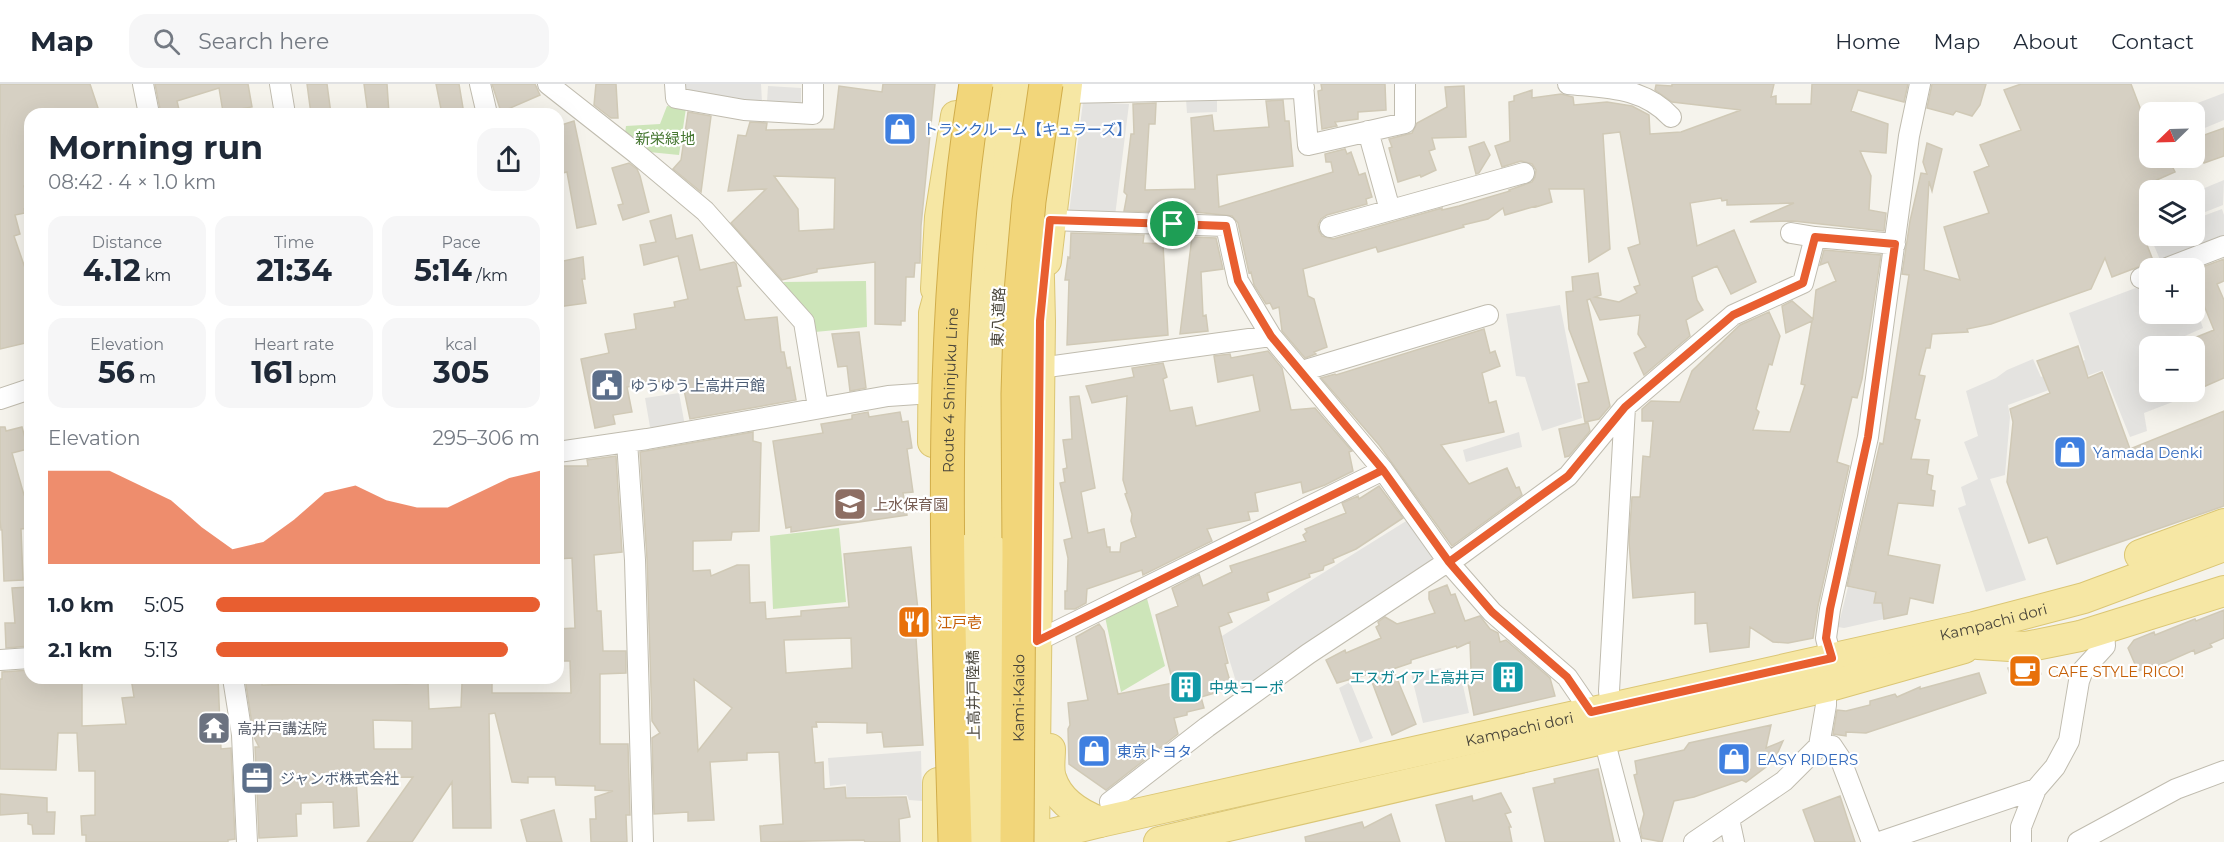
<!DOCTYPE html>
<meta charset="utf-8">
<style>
body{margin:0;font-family:Montserrat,"Noto Sans JP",sans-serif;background:#f6f6f7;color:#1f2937;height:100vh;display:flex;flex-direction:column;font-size:22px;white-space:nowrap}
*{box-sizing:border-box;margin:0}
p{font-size:20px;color:#747a83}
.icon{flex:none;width:33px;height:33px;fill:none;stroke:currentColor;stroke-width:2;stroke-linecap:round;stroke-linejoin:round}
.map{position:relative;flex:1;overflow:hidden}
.panel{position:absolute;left:24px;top:24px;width:540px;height:576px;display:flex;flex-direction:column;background:#fff;border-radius:18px;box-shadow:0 6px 24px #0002}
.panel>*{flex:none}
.needle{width:39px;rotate:247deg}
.fabs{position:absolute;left:2139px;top:18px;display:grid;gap:12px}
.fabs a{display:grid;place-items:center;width:66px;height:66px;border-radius:12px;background:#fff;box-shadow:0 6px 24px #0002;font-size:30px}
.pin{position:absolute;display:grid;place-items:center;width:51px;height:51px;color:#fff;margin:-26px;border:3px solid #fff;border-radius:50%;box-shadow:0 2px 6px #0007}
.round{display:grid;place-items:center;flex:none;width:63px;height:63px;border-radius:18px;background:#f6f6f7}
.summary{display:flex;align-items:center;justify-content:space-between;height:102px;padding:0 24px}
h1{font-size:33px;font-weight:700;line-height:45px}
.figures{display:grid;grid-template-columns:repeat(3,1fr);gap:9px;height:102px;padding:6px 24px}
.figures div{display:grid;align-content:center;border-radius:15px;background:#f6f6f7;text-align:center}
.figures b{font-size:30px;font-weight:700}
.figures small{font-size:16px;font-weight:400}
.figures p{font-size:16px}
.chart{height:168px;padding:12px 24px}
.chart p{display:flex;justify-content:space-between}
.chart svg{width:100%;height:108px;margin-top:6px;fill:#e85e30;opacity:.7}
ul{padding:0 24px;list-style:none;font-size:20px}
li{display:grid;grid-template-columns:96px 72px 1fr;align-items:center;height:45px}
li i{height:15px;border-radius:8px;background:#e85e30}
header{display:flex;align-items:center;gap:36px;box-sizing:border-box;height:84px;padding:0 30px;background:#fff;border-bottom:2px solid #e0e1e3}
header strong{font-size:28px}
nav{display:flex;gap:33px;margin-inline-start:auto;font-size:21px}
.search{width:420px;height:54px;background:#f6f6f7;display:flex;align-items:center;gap:15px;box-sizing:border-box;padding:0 21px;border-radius:18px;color:#747a83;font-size:22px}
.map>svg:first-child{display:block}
</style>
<header>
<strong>Map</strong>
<div class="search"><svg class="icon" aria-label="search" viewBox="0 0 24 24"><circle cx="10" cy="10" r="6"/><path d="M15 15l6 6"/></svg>Search here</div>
<nav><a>Home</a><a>Map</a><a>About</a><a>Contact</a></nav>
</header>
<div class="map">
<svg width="2224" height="758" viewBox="0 0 2224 758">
<rect width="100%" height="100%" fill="#f5f3ec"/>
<path fill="#cde5b9" d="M667,22L686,24L679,71L639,67L625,49L626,42L660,40Z
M866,197L867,243L815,248L813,236L783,198Z
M839,444L846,518L773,525L770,452Z
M1145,507L1165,582L1121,608L1104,528Z"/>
<path fill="#e4e3e0" d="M680,0H761L762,18L681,9Z
M768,2L801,4V20L767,18Z
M2224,9V36L2195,48L2194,28H2174Z
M1217,13V28L1187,29L1186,15Z
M1083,18L1129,20L1115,132L1069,129Z
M2224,96L2223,121L2195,132V108Z
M2222,125L2224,131V154L2161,178L2150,152H2194L2195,135Z
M2149,199L2150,230H2194L2195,221L2203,244L2162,262H2150V308H2180L2183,314L2144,329L2147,347L2130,353L2103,286L2008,321L2010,333L2005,391L1990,395L2026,496L1986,508L1958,424L1966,421L1961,403L1978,395L1964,358L1978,352L1966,307L1996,294L2007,286L2033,275L2041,293L2085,276L2069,229Z
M1560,221L1582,334L1542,347L1525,293L1516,292L1506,230Z
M679,309L685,342L658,347L650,343L645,314Z
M1519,348L1522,363L1466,378L1463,366Z
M1411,434L1439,472L1248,606L1238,604L1222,552Z
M1848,503L1876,508L1875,518L1882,519L1884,535L1844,544L1838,543Z
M1441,584L1443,591L1460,588L1469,629L1423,639L1411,590Z
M1350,598L1373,654L1360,659L1339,604Z
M921,667L922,717L909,716L907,711L847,713L846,700L830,702L828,674Z"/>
<path fill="#d6d0c3" stroke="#d0c9b6" stroke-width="1.5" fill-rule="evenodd" d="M0,0H90L100,30H30V101L24,102L30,122L24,125L25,129L15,131L20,150L14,152L25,184L27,202H30V258L0,265Z
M155,0H248L252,23L223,28L219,4L177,17L180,30H161Z
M307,0H327L331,30H311Z
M364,0H387L389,30H368Z
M436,0H459L464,30H442Z
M492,0H535L540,11L501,28Z
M596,0H616L618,34H611L594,21Z
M883,0H935L921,142L920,179H915L914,193H906L905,237H901V241L875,240V178L817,185V188L782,196L731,139L766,105L728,107L738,51L746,52L750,38L767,39L766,46L834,45L839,2L882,8ZM774,92L835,94L834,145L799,147L798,125Z
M1321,0H1385L1386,26L1358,28V35L1335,38L1337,42L1322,45L1318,7L1322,6Z
M1672,0H1774L1771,13L1776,12V20H1811L1812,0H1908L1904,18L1858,6L1851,27L1888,40L1886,69L1860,67L1871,92L1869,126L1886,129L1884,147L1793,137L1750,138L1794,119L1727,121V116L1722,117L1721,114L1690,119L1697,162L1734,146L1756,198L1731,210L1717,182L1692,193L1697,216L1703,226L1686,236L1690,252L1644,291L1634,269L1646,263L1638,250L1640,231L1600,236L1590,215L1587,216L1610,322L1599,335L1585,338L1578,300L1589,298L1569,245L1566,208L1573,207L1572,193L1598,189L1601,211L1595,213L1619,218L1637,209L1634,203L1640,201L1628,164L1640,160L1620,48L1603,50L1610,165L1589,178L1584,105H1549L1552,118L1536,123V122L1505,131L1503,124L1488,135L1463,141L1464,143L1378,168L1376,163L1303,185L1308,212L1314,215L1327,263L1314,268L1316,270L1305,274L1282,247L1279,223L1273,225L1270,219L1266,220L1254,201L1251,188L1249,189L1238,139L1232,132L1195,128L1124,127L1127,111L1124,108L1131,50H1134L1133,20L1156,19L1155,40H1149L1145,106L1195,105L1191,34L1212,31L1214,47L1269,43L1266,17L1283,16L1285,37H1289L1293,82L1217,91L1219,123L1333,88L1331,78H1326L1325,70L1345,65L1347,70L1351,68L1359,91L1365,89L1372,113L1366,115L1367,120L1327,131L1321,135L1318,141L1319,147L1322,152L1333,155L1442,124V126L1459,122L1510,107L1509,106L1532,98L1535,93L1536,86L1532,80L1521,77L1502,83L1495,62L1510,57L1509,18L1514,17V12L1532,6V14L1561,10L1573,13L1574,21L1607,18L1632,22L1649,31L1650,50L1681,48L1741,26L1672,18L1655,6L1656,1L1672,2Z
M1932,0H1986L1980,21L1972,32L1956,27L1953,31L1927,24Z
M2021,0H2131L2150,50V74H2168L2175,88L2150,99V145L2142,148L2154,179L2146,180L2112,193L2105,174L2091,205L1991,240L1967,245L1968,248L1932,250L1930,264H1926L1919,291L1925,292L1915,335L1920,336L1911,375L1929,376L1927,390L1933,392L1931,406L1935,407L1933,422L1898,419L1888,471L1940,481L1933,519L1910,514L1907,530L1884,535L1882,519H1874L1876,508L1847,502L1880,359L1883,360L1909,191L1902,190L1910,137L1921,89L1927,90L1923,78L1927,59L1942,65L1932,107L1929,97L1924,186L1960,196L1944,143L1989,129L1974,88L1989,82L1980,61L2021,46L2004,6Z
M1464,2L1466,53L1432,54L1435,65L1429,67L1436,86L1421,93L1420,91L1398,98L1389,64L1392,63L1389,55L1412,49L1417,39L1447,23L1445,3Z
M688,28L711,32L701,108L673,85L681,76Z
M574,37L596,140L577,144L567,88L558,90V42Z
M2224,44V72L2204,79L2196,54Z
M1484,58L1490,71L1479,89L1476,90L1469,63Z
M629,79L637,85L640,92L649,128L623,136L618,121L623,120L612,84Z
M671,131L676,155L692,151L700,186L734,178L736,180L741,202L737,203L745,236L777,233L781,268H784L787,284L790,283L796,316L690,335L683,301L662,304L660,297L627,303L632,328L613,331L615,340L595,344L581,275L609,269L605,250L636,245L634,230L675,223L674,218L688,215L678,172L644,181L640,161L656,158L650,137Z
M1071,149L1144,151L1143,159L1163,160L1168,251L1067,261L1069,196H1065L1068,173L1070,174Z
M1192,153L1216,154L1223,185L1201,188L1203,232L1206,231L1208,247L1180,250Z
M1824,166L1881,171L1862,295L1857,314L1852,313L1837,378L1849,382L1818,522L1813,554L1788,559L1773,558L1750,543L1749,563L1710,568L1707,539L1695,540V508L1633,514L1629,457L1632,413H1640L1643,372L1650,373L1653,337H1642V325L1651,317L1680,318L1692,287L1740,241L1769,228L1780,252L1772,281L1769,280L1756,325L1759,328L1753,346L1790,348L1805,301L1801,300L1812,237L1786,249L1782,222L1792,217L1813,235L1816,206L1836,197L1828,178L1820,181Z
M583,173L585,195H582L586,219L558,223V178Z
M2224,175V197L2217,200L2224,216V294L2194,307V254L2214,246L2199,209L2194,211V186Z
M1484,245L1490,269L1495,267L1500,282L1482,289L1489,319L1496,317L1504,348L1441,361L1469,400L1507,384L1516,404L1519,403L1522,411L1452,462L1379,361L1321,294L1335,290L1336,291Z
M859,248L866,304L850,307L847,282L838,283L832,250Z
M2078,262L2088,294L2102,288L2130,365L2224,327V422L2057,480L2047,453L2029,459L2007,398L2013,338L2010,325L2050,309L2037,277Z
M1268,267L1282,284L1291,326L1315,324L1352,367L1349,368L1353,387L1325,401L1303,409L1301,398L1255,409L1258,427L1248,428L1250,436L1207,445L1212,457L1143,491L1142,486L1087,505L1086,519L1075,525H1065V507H1067L1068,474L1064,456L1072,454L1060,399L1065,398L1063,385L1067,384L1063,356L1072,355L1070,313L1079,312L1095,404L1081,408L1088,449L1104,445L1107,463H1110V468H1120L1121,459L1136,453L1131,437L1132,430L1125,410L1127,409L1123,396L1127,312L1092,319L1086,302L1134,293L1132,284L1163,279L1167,293L1163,295L1170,327L1192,323L1196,342L1260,327L1253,291L1218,298L1214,272L1230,270L1231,274Z
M868,328L869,333L900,328L902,338L908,337L912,364L907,365L913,408L903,409L907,431L791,448V443L786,444L773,357L823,349L821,340L852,335V331Z
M1588,339L1590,347L1569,372L1565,373L1559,345Z
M0,343H5L6,347L22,343L28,365L12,369L24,411L30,410V444L21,445L23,496L4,497L2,446H1L0,435Z
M753,348V357L761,359L759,447L732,448L731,456L693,457V487L710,486L711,492L737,481H749L750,519L765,518L766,535L801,532V527L849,523L844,470L911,463L921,553L916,554L923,661L884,663L882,648L867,649V639L816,638L817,643H812L815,679L823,678L824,705L845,703L846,714L906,713L910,733L899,735L900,758H865L864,756L761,758L760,742L783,740L779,668L747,669V676L710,678L714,736L688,737V728L654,730L652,654L660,649L652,637L647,475L640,368ZM851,554L852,584L786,589L784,556ZM694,595L732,624L698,667Z
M616,372L622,468L594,471L597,527H601L603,567H626V589L600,590V660H628L630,731H626L627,758H591L590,735H596L595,713L613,707L595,706V702L556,701L555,693H528V699L512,698L495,629L489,630L491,744H453L452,698L412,758H367L413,693L356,694L359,742L334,744L333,718L301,719V730H296L297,752L259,754L255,663H259L254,653L245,594H262V601L346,599V597L406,600L428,598L429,625L461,623L462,599H492V609H571L570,577H558V545L575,544L572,474L558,475V382H588L587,376ZM373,636L412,637V665H374Z
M1379,402L1403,434L1356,465L1333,475L1334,478L1324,482L1323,486L1309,490L1310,493L1267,509L1269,516L1228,529L1232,538L1219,543L1228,579L1225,580L1232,604L1201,613L1204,624L1187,628V631L1174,634L1178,650L1106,706L1069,680L1068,645L1070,641L1068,619L1088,616L1076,553L1099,540L1104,547L1118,610L1173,599L1156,531L1178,522L1172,504L1199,490L1203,502L1232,488L1230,482L1306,457L1303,451L1307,448L1305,445L1346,429L1342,419L1358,412L1359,415Z
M1447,501L1451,511L1455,510L1465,537L1480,532L1490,545L1498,549L1500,558L1506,556L1550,594L1555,612L1474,631L1467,594L1471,586L1470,558L1457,564L1456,562L1411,576V579L1393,585L1416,640L1392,651L1369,590L1337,599L1326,576L1345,566L1346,569L1381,554L1376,543L1379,541L1378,538L1385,533L1397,540L1435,529L1429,515V508Z
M30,503V562L6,564L5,539H15L12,504Z
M2224,526V554L2210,560L2212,563L2195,570L2194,566L2151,585L2150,583L2138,587L2128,564L2134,556L2154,548L2155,551L2195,535L2196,537Z
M2037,578L2041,590L2013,600L2008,584Z
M30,586V594H82V642L126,640L122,614L134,613L131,594H218L221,665L231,664L235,755L228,756V758H86V751H82L81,732L95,731V687H79L77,649H58L56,686L0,685V595H2V588Z
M1979,589L1986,609L1866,649L1846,648V652L1833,650L1837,626L1846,627L1870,621V617L1895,610L1897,613L1920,603V605Z
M1771,641L1766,664L1783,657L1774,677L1746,698L1742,696L1694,713L1674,717L1662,758L1642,754L1640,745L1644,730L1634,691L1637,690L1635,677L1684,666L1689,659Z
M1598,685L1614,758H1545L1533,704L1555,699L1554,695Z
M1501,709L1511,728L1505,730L1511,743H1509L1512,758H1446L1436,721L1472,712L1473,717Z
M0,710L47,714V728H55L54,750H33L32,741L28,740V729L0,731Z
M1840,712L1855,758H1815L1803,726Z
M554,726L562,758H527L521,736Z
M1391,730L1400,758H1306L1305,753L1362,738L1364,744Z"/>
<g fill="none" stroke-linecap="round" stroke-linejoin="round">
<g stroke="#c0bcaf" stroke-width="22">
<path id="street" d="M143,0L149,30
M280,0L285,30
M480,0L487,30
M548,0L637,70L705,127L804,238L818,323
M675,0L676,14L744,26L813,30V0
M1303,0L1308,61L1405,39V0
M1568,0C1607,4 1643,3 1671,33
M1065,9L1304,4
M1368,47L1390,126
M1050,136L1226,142L1238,197L1271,252
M1330,143L1524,89
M1791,149L1815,153L1895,160
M2167,184L2224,162
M2141,194L2150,191
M1040,284L1271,252L1383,386L1449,479L1492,528L1567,593L1591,628
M1302,287L1488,231
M0,315L30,305
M627,358L635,476L643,758
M558,368L647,355L888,312L932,309
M1037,557L1383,386
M1831,574L1826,554L1830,525L1868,353L1909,52L1920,0
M0,576L30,574
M233,594L242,651L247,758
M1611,623L1609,607L1625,323
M1604,655L1631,758
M1819,662H1832L1840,674L1872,758
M1114,735L1110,718L1207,643L1308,570L1441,482L1449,479L1568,392L1625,323L1733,231L1803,199L1815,153
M1729,735L1734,758
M1694,758L1784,697L1819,662L1826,621V603
M1880,758L2036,705
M2021,758V743L2036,705L2055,683L2069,657L2079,597L2083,586L2105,562L2104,546
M2078,758L2176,705L2224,687"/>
</g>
<g stroke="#dbc674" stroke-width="32">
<g id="primary">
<path d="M980,57L994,2"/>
<path d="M1046,177L1067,0"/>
<path d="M936,205L940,133L956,32"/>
<path d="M933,358L934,229L947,182"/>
<path d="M970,465L973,222L991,37"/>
<path d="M996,468L997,226L1005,113L1017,0"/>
<path d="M2140,471L2224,440"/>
<path d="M1978,560L2026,563L2080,552L2224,507"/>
<path d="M1050,665C1050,674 1048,686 1051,694C1058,717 1079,730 1100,738"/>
<path d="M938,699V758"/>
<path id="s1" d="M1019,758L1100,738L1974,543L2084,514L2224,462"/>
<path d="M1034,758L1040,237L1038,153"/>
<path d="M1159,758L1826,603L1964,564"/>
</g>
</g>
<use href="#street" stroke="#fff" stroke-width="20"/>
<use href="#primary" stroke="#f6e7a4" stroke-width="30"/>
<g stroke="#dbc674" stroke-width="32" stroke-linecap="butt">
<path id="primary-bridge" d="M970,465L975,758
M996,758V468"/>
</g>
<g stroke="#d1ad4a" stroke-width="35" stroke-linecap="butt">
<g id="highway-bridge">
<path id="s2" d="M955,758C948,505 935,251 976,0"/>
<path id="s3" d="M1017,758L1019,469L1018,310L1021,208L1029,117L1046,0"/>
</g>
</g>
<use href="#primary-bridge" stroke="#f6e7a4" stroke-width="30"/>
<use href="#highway-bridge" stroke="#f2d67a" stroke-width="33"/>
</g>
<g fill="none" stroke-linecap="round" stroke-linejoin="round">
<g stroke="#fff" stroke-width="12">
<path id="route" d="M1173,140L1226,142L1238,197L1271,252L1383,386L1449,478L1492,528L1567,593L1591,628L1832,574L1826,554L1830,525L1868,353L1895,160L1815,153L1803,199L1733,231L1625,323L1568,392L1449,478L1383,386L1037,557L1040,237L1050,136L1173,140"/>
</g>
<use href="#route" stroke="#e85e30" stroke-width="8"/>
</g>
<defs>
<g id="shop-square" transform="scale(1.725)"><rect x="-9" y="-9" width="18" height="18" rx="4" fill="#3f7fe0" stroke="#fff"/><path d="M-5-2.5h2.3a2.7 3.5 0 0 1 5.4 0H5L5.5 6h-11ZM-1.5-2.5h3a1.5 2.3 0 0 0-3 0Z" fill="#fff"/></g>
<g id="civic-square" transform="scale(1.725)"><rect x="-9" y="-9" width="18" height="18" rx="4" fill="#5c6f8a" stroke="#fff"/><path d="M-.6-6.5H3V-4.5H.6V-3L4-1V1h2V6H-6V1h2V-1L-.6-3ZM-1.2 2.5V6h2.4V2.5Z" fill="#fff"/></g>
<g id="school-square" transform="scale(1.725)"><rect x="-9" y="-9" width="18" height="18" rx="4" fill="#8d6e63" stroke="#fff"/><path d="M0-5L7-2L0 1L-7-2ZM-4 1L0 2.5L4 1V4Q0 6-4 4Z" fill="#fff"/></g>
<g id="restaurant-square" transform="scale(1.725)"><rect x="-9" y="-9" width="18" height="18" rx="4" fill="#e8710a" stroke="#fff"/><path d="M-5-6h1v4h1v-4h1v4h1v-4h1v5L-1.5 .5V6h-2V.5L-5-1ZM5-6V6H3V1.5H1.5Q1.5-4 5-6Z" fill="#fff"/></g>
<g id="cafe-square" transform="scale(1.725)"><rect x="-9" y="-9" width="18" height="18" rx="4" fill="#e8710a" stroke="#fff"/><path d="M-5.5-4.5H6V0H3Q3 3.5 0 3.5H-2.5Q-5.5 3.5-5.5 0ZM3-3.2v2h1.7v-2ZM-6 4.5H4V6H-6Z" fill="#fff"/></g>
<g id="building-square" transform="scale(1.725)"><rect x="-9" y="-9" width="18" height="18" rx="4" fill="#0f9aa8" stroke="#fff"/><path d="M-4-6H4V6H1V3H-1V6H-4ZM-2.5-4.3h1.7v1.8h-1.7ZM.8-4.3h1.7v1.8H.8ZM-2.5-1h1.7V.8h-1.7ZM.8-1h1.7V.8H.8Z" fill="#fff"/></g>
<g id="temple-square" transform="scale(1.725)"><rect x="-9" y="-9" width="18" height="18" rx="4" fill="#6b7280" stroke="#fff"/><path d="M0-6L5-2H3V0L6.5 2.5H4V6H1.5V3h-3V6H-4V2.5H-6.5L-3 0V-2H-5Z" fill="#fff"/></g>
<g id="office-square" transform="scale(1.725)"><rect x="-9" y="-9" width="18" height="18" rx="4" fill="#5c6f8a" stroke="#fff"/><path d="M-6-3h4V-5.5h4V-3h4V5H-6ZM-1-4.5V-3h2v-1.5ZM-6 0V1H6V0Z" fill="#fff"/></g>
</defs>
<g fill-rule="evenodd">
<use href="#shop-square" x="900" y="45"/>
<use href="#civic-square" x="607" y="301"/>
<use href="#shop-square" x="2070" y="368"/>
<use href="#school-square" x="850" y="420"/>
<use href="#restaurant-square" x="914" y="538"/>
<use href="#cafe-square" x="2025" y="587"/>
<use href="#building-square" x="1508" y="593"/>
<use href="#building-square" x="1186" y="603"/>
<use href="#temple-square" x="214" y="644"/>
<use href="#shop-square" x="1094" y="667"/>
<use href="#shop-square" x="1734" y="675"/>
<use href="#office-square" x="257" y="694"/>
</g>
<g text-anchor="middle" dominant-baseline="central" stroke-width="4.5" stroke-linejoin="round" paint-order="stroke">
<g font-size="15" fill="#366cbe" stroke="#fff" text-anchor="start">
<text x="923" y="45">トランクルーム【キュラーズ】</text>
<text x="2093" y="368">Yamada Denki</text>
<text x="1117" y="667">東京トヨタ</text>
<text x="1757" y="675">EASY RIDERS</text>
</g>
<g font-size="15" fill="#457731" stroke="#fff">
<text x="665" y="54">新栄緑地</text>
</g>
<g font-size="15" fill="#49453a" stroke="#fff">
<text transform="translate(998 233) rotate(-88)">東八道路</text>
<text stroke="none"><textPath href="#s2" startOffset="452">Route 4 Shinjuku Line</textPath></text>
<text stroke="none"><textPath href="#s1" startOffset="999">Kampachi dori</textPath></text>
<text transform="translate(973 611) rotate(-91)">上高井戸陸橋</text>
<text stroke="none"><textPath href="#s3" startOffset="144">Kami-Kaido</textPath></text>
<text stroke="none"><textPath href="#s1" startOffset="513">Kampachi dori</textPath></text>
</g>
<g font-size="15" fill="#4e5e75" stroke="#fff" text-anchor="start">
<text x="630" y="301">ゆうゆう上高井戸館</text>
<text x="280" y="694">ジャンボ株式会社</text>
</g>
<g font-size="15" fill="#785e54" stroke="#fff" text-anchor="start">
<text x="873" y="420">上水保育園</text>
</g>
<g font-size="15" fill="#c56008" stroke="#fff" text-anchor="start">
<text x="937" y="538">江戸壱</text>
<text x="2048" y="587">CAFE STYLE RICO!</text>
</g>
<g font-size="15" fill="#0d838f" stroke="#fff" text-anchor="end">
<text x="1485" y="593">エスガイア上高井戸</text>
<text x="1209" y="603" text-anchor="start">中央コーポ</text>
</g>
<g font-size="15" fill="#5b616d" stroke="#fff" text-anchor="start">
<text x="237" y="644">高井戸講法院</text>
</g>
</g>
</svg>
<div class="fabs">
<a><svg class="needle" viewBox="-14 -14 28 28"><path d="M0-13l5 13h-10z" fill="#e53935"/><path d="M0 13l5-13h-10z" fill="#747a83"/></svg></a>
<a><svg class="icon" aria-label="layers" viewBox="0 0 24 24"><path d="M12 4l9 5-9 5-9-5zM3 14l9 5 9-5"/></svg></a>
<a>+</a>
<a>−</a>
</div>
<div class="pin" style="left:1173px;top:140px;background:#1e9e55"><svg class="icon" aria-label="arrive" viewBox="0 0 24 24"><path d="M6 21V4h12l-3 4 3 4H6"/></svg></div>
<section class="panel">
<div class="summary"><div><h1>Morning run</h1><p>08:42 · 4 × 1.0 km</p></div><a class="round"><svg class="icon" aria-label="share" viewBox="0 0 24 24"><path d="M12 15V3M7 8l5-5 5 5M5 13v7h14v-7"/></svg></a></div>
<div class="figures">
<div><p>Distance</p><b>4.12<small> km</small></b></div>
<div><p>Time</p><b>21:34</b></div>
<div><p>Pace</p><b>5:14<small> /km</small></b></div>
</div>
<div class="figures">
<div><p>Elevation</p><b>56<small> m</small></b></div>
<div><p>Heart rate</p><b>161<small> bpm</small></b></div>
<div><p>kcal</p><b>305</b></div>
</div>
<div class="chart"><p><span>Elevation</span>295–306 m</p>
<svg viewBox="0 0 160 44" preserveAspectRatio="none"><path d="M0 44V6L10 6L20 6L30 12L40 18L50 29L60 38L70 35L80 26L90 15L100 12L110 18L120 21L130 21L140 15L150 9L160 6V44z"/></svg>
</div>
<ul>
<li><b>1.0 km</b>5:05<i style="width:100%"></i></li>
<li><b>2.1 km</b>5:13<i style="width:90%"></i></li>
</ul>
</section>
</div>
